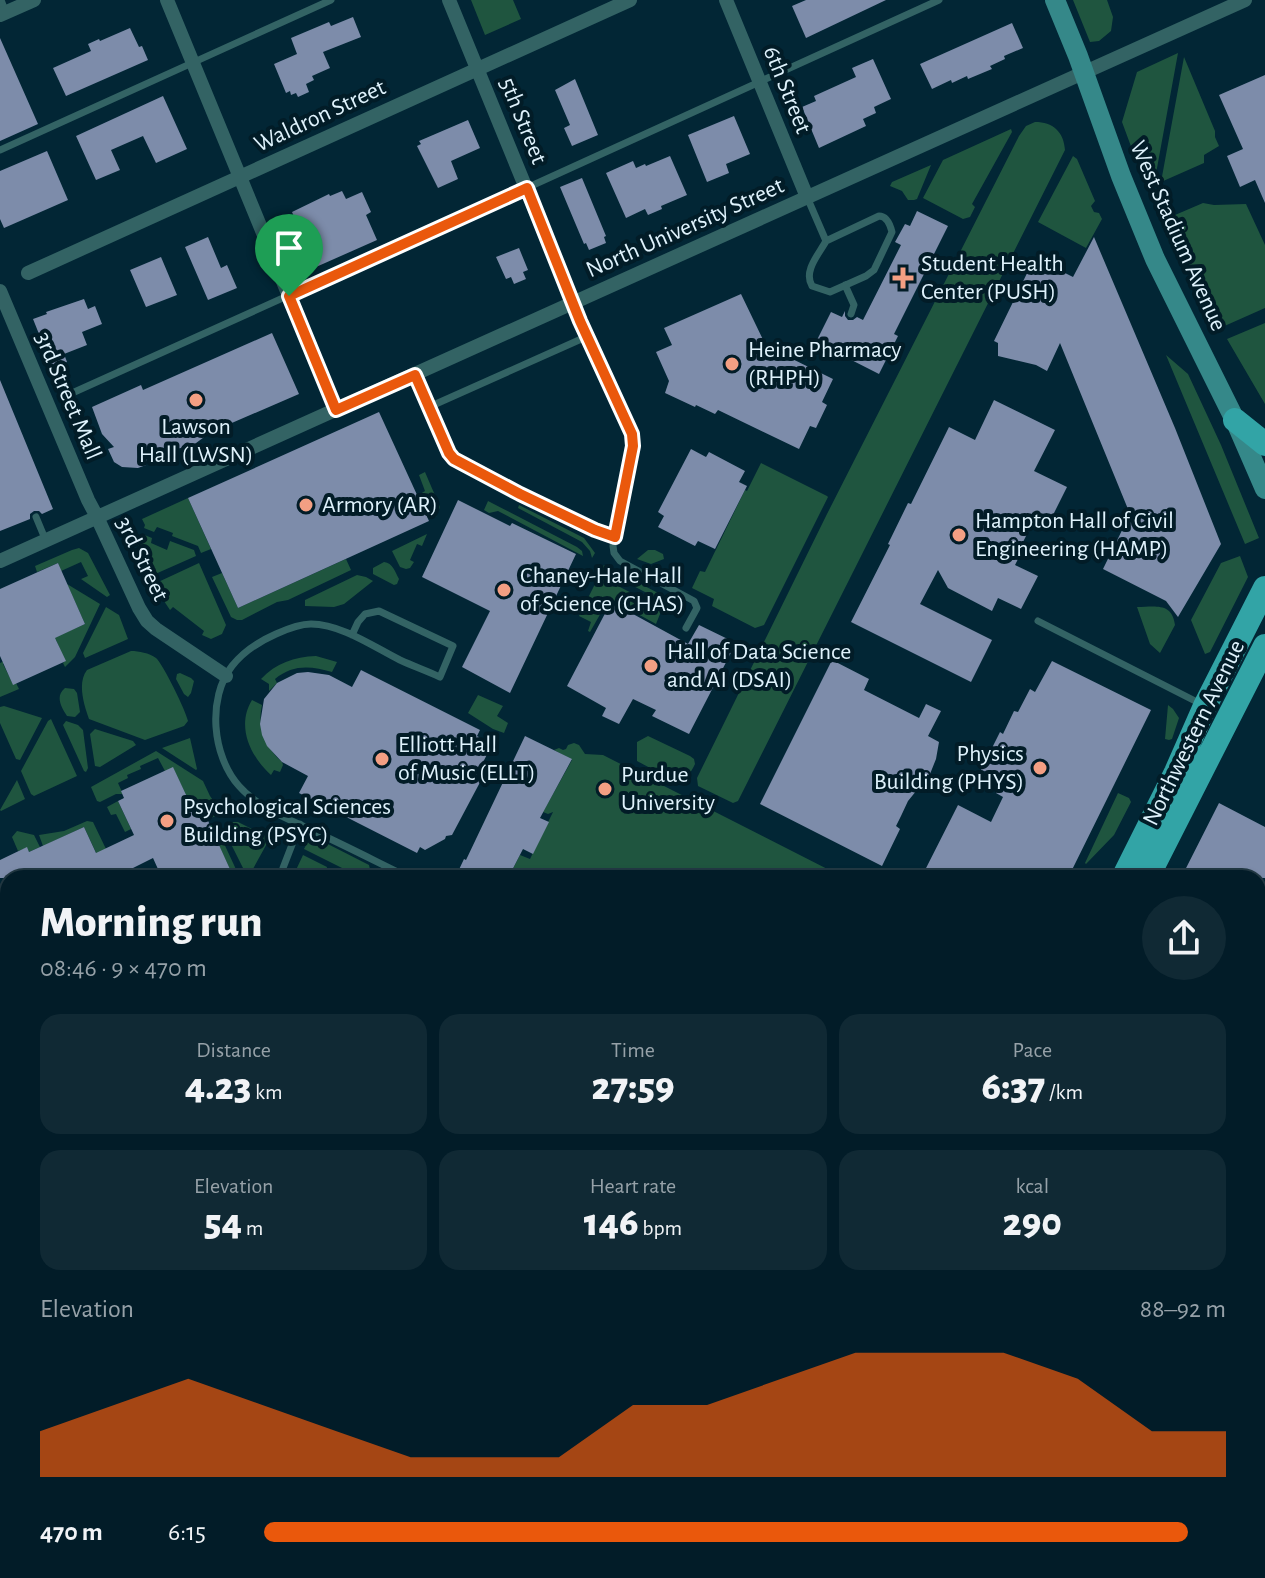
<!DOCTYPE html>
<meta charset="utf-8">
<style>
body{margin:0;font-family:"Alegreya Sans",sans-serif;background:#102934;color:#f1f3f6;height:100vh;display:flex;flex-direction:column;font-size:30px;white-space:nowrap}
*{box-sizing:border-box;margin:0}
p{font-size:26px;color:#96a1a8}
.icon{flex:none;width:44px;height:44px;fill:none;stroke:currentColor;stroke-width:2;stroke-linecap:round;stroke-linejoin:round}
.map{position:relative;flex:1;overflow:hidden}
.sheet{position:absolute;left:0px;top:870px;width:1266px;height:708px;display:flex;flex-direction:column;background:#021c28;border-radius:24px 24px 0 0;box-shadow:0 2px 6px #0004,0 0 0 2px #233a45}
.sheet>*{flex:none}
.pin{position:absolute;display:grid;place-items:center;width:68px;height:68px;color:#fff;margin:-82px -34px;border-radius:50% 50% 50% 0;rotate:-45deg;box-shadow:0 0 8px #0007}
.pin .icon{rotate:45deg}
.round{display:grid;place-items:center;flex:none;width:84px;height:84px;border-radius:42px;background:#102934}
.headline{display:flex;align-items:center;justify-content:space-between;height:136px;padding:0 40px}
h1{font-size:44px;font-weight:800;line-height:60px}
.stats{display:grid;grid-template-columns:repeat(3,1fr);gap:12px;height:136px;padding:8px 40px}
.stats div{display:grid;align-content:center;border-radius:20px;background:#102934;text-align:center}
.stats b{font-size:40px;font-weight:800}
.stats small{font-size:22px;font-weight:400}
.stats p{font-size:22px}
.chart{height:224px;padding:16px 40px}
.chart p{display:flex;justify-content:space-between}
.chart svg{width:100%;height:144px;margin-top:8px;fill:#ea580c;opacity:.7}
ul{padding:0 40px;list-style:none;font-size:26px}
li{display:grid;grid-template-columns:128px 96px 1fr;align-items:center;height:60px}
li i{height:20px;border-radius:10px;background:#ea580c}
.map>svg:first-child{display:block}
</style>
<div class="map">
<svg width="1265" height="1578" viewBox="0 0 1265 1578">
<rect width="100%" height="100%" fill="#022635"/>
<path fill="#1f553f" d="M471,0H513L521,19L485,35Z
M1073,0H1107L1113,17L1111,31L1099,41L1090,42Z
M1178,53L1153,190L1149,191L1146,187L1122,122L1137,72Z
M1184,57L1215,131V137L1219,146L1204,155V163L1161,182Z
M1035,122C1053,122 1064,132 1065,150L738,801L733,803L698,786L697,778L827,514L1019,136L1026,126Z
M1011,129L1012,132L972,204L975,207L970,217L963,219L923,198L943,160Z
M1073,156L1077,159L1095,201L1091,206L1094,212L1099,213L1102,219L1086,248L1038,222Z
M931,165L917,199L914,200H908L902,191L890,186L892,182Z
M1203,203L1214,205L1246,204L1265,245V308L1220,328L1172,248L1161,221Z
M1265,323V404L1227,339Z
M1166,355L1188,374L1221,445L1259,538L1245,544Z
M761,463L827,496L828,497L764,625L755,628L712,606L714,599L692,588L700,571L705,572L745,490L747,491Z
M425,472L440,507L436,517L424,511L417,496L425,491L419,475Z
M188,498L211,549L201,553L198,546L172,536L173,533L157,527L154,532L144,528L145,525L142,519Z
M488,501L577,547L582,551L583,556L498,511L489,513L484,510Z
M519,505L584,538L595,553L592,558L590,551L582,542L518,508Z
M142,534L152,538L151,543L167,550L170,541L194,550L196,556L153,575L149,572L135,539L141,536Z
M427,534L422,546L417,544L410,560L414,562L410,568L406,569L400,567L392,551Z
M79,548L88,553L110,595L107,597L81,579L88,576L81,562L61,571L58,563L37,572L35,566L72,550Z
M648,550H655L663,554L664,559L651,564L637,559Z
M1240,556L1248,577L1210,652L1205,654L1191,620L1221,563Z
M346,559L351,570L288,600L277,602L242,620H237L231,617L212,577L222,573L238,608Z
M384,562C393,563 395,572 399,579L397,584L394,585L373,574V568Z
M199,563L226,625L222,634L211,639L202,635L204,631L173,607L170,610L154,586L156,583Z
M604,565L660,594L664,602L601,569Z
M357,575L366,577L373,581L344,604L334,607L305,606V600Z
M599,576L662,609L656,624L614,601L606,604L590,632L588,631L591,622L579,616Z
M67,584L100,604L75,657L65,667L63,663L65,661L56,640H49L85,624Z
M106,607L119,615L128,639L85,658L83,653Z
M1137,607C1155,607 1172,602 1175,625L1160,653L1150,644Z
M131,651C139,651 149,653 156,658C163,664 186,711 188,721L184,726L145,740L89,719C84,705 77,683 87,670Z
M316,656L337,662L332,672C311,666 293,664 275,679L277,683L269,691V684L261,679C276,663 294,657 316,656Z
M9,659L3,664L13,684L16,683L19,689L0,697V663Z
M180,673L191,678L194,681L191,693L188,697L184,694L176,679L177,674Z
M65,688L74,689L77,693L80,712L75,717L67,716C61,707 55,696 65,688Z
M478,695L503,706L497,716L508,723L504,733L493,729L468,713Z
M252,700L262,705C257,728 265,747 282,762L283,765L280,772L274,770L271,775C250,756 236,726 252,700Z
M1168,705L1173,709L1179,718L1172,739L1169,740L1165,739Z
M4,706L42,718L20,760L16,759L0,723V707Z
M51,719L77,776L34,796L31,794L21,771L48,721Z
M66,721L78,725L83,730L88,768L86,772L84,771L63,725Z
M95,729L133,741L136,745L100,767L95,766L90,734Z
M648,736L690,756L694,759L695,764C683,793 656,770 637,761V742Z
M190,738L197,769L196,770L162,748Z
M574,743L579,745L585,754L603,755L845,878H508L520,855L530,859L553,812L548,814L543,812L572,760L554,750L559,748L563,750L566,749L568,745Z
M156,751L203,781L210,796L222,813L207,820L205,814L199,817L196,816L173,768L165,771L158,758L140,766L141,769L127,775L128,778L118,783L123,794H116L100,802L97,801L91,787Z
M17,780L25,799L1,811L0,810Z
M1118,793L1129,798L1131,802L1114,835L1086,864L1085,863Z
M118,801L131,829L125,832L116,814L111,815L107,807Z
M87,821L93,822L106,849L99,859L84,827L43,846L39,835L64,831Z
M231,822H238L270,838L248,878L224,830L227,823Z
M215,824L240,878H234L210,826Z
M17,831L34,835L40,847L29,852L27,848L18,851L12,837Z
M318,839L369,865L372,878H362L304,849L307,843Z
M303,855L327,867L326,873L335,878H297L296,870Z
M8,1227V1484L0,1467V1231Z
M47,1570H307L311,1578H51Z"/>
<path fill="#7d8caa" d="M806,0H886L806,38L792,6Z
M353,17L361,37L323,52L330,68L312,76L314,80L306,84L309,92L298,97L296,93L291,95L290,91L286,93L274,64L297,54L291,38L329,22L331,26Z
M1012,23L1023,48L1004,56L1005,59L990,66L992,69L968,79L967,76L952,83L951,80L932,89L920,64Z
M130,28L139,47L142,46L148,60L66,96L53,68L91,51L88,44L99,39L100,41Z
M0,38L38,124L0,141Z
M873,59L891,99L874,107L876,113L863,119L866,126L819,148L802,107L816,101L814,96L856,77L852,68Z
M1265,75V203L1255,180L1240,187L1227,156L1243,149L1219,95Z
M575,79L598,135L572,146L564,128L570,125L555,90Z
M163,96L187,149L156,163L143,136L111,150L120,170L96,180L76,136Z
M734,116L750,154L726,164L729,173L707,182L688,135Z
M468,120L480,148L451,161L458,179L438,188L417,146L421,144L419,141Z
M47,151L68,200L4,228L0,219V171Z
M670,156L687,195L661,206L662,209L648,215L645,209L626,218L606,173L633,161L636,168L645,164L646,166Z
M582,178L606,236L604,237L606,243L589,250L586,243L584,244L560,187Z
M342,191L346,199L362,192L371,212L366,215L377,240L316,267L292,212L329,194L330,196Z
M917,211L948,226L894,334L898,336L879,374L816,342L831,312L842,317L845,311V316L848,320H853L857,317L863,320L901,245L895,242L905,224L910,226Z
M208,237L221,268L227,265L237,288L208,300L185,247Z
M1094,237L1175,428L1221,544L1178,617L1166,601L1103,569L1130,514L1060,343L1047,371L1036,365L998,356V343L994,341L1033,261L1040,264L1041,261L1073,277Z
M519,248L528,270L523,272L526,279L514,284L511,277L506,279L496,257Z
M161,257L177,295L146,307L130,270Z
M741,294L766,346L833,379L822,402L827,405L816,428L810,426L799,449L718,410L715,414L696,405L695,407L665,393L669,381L656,352L672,345L664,328Z
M84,299L88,309L95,306L102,324L82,332L87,345L64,354L67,362L50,369L47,361L45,362L35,335L39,334L33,319L47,314L46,312Z
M272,333L299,394L211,432L192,446L170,450L145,462L146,465L138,468L122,467L114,462L108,449L114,447L102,434L92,407L141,385L143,390Z
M0,380L53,509L42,514L39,511H34L30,514V519L0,531Z
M994,400L1055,430L1034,471L1067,487L1047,527L1034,520L1015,558L1018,559L1015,565L1038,576L1021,609L998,598L992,611L948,588L938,570L920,604L992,640L971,682L851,622L890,545L888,544L908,503L911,504L949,427L975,440Z
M379,412L429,521L238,608L188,498Z
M691,449L706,457L709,452L745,471L739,482L747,486L715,549L698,541L695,546L658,527L664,516L658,512Z
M458,500L510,526L512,523L576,554L510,693L462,667L490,611L422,577Z
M58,563L85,624L55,638L66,661L13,685L0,656V589Z
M611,602L688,644L699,625L736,643L689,734L652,716L656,710L633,699L619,724L602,716L606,708L567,686Z
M832,660L869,679L864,690L919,718L926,704L941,711L928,736L939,742L936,759L930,774L908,801L901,816L896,826L900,829L882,866L760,804Z
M1052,661L1151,710L1068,878H921L958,805L991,822L1003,797L996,793L1000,785L984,777L987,772L981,770L1000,732L1003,734L1014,711L1018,712L1030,689L1035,692Z
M361,670L480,730L477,736L490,743L491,747L482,764L486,771L452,835L446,836L445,839L425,850L420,847L417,853L299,793L308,776L282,762L267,746L262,735L260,724L264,699L277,683L297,673L308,672L329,675L352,687Z
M525,736L572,759L540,818L549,822L533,854L523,849L508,878H455L464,859L466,860Z
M173,767L196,816L198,815L199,817L205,814L234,878H162L153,858L129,870L133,878H0V860L27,847L29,852L84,827L96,853L134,835L118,801L124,798L121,791Z
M1219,803L1265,827V878H1181Z"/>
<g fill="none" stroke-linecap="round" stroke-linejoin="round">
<path stroke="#336364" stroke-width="7" d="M1,0L6,13
M0,150L331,0
M807,197L826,241L879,216C887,216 890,224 892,232L874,270L866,276L830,292L812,286C803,271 819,254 826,241
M845,285L854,305L851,314
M573,303L633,437V446L613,546L614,553L620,561L694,601L697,608L686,628
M415,375L429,407L588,336
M70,394L542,181L939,0
M429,407L449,453L454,459L520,494L595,530L615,537
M36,517L46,541
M1038,621L1203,705
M352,635L358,622L365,614L379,611L453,646L440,677C427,671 413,666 400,660C374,647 341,624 311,624C299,624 287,629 276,634C260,641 243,652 232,666C207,698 212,756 239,786C260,810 294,821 322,835C352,849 381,864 410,878
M284,878L283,868L300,824
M1258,967L1265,952
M1258,1066L1265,1062
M1258,1245L1265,1242
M0,1437L8,1433
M1155,1570L1158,1578"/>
<path stroke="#336364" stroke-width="14" d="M167,0L336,410
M449,0L573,303
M726,0L807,197
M0,15L34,0
M28,273L630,0
M0,291L88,500L97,517L139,608L147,621L156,629L226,676
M0,561L1245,0
M1258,1113L1265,1110
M0,1135L8,1152
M0,1197L8,1194
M1258,1336L1265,1352
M1258,1454L1265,1471
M1032,1570L1036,1578"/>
<path stroke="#358889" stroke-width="20" d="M1055,0L1078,56L1121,176L1155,259L1235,420L1265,489
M1258,1373L1265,1370
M806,1578L823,1570"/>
<path stroke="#32a4a6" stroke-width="24" d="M1235,420L1265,444
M1123,878L1176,772L1205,706L1265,588
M1147,878L1265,646
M776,1578L779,1570
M797,1578L801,1570"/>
</g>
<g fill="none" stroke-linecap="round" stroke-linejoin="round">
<g stroke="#fff" stroke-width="16">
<path id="route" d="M527,188L580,321L632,434L633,446L615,537L595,530L520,494L454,459L449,453L415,375L336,410L289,296Z"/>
</g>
<use href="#route" stroke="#ea580c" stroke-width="10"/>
</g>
<g fill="#f39f83" stroke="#021c27" stroke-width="3">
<path d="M899 266h8v8h8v8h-8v8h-8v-8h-8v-8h8z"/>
<circle cx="732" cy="364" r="8"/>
<circle cx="196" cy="400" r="8"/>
<circle cx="306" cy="505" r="8"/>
<circle cx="959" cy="535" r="8"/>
<circle cx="504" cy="590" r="8"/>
<circle cx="651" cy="666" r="8"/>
<circle cx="382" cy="759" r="8"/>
<circle cx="1040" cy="768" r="8"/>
<circle cx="605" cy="789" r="8"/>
<circle cx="167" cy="821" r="8"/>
</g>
<g text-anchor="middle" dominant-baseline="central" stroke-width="8" stroke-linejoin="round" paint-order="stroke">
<g font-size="24" fill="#dff2fc" stroke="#021c27">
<text transform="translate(787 90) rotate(68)">6th Street</text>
<text transform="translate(320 116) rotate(-25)">Waldron Street</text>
<text transform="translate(523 121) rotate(68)">5th Street</text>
<text transform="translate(685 228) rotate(-24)">North University Street</text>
<text transform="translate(1178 236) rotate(66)">West Stadium Avenue</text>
<text transform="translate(68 396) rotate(67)">3rd Street Mall</text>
<text transform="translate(142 559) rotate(64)">3rd Street</text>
<text transform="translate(1194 733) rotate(-64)">Northwestern Avenue</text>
</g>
<g font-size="24" fill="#dff2fc" stroke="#021c27" text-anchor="start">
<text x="921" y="264">Student Health<tspan x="921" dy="28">Center (PUSH)</tspan></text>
<text x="748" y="350">Heine Pharmacy<tspan x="748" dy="28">(RHPH)</tspan></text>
<text x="196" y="427" text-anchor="middle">Lawson<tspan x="196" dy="28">Hall (LWSN)</tspan></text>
<text x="322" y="505">Armory (AR)</text>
<text x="975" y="521">Hampton Hall of Civil<tspan x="975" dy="28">Engineering (HAMP)</tspan></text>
<text x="520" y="576">Chaney-Hale Hall<tspan x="520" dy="28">of Science (CHAS)</tspan></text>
<text x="667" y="652">Hall of Data Science<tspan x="667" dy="28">and AI (DSAI)</tspan></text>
<text x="398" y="745">Elliott Hall<tspan x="398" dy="28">of Music (ELLT)</tspan></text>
<text x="1024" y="754" text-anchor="end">Physics<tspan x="1024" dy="28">Building (PHYS)</tspan></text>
<text x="621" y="775">Purdue<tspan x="621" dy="28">University</tspan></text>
<text x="183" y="807">Psychological Sciences<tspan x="183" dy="28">Building (PSYC)</tspan></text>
</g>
</g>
</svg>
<div class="pin" style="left:289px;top:296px;background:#1e9e55"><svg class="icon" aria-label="arrive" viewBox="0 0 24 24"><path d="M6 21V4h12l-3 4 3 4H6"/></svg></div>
<section class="sheet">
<div class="headline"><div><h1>Morning run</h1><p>08:46 · 9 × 470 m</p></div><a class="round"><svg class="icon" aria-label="share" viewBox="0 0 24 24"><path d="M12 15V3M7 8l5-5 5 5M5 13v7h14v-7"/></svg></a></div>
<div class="stats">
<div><p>Distance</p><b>4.23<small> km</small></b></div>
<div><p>Time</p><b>27:59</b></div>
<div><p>Pace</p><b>6:37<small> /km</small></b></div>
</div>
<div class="stats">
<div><p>Elevation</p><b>54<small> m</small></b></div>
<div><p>Heart rate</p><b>146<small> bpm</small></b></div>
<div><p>kcal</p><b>290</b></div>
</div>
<div class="chart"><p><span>Elevation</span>88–92 m</p>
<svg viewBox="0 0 160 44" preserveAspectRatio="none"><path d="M0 44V30L10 22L20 14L30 22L40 30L50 38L60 38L70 38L80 22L90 22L100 14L110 6L120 6L130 6L140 14L150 30L160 30V44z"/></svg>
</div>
<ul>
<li><b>470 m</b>6:15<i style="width:96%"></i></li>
</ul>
</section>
</div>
